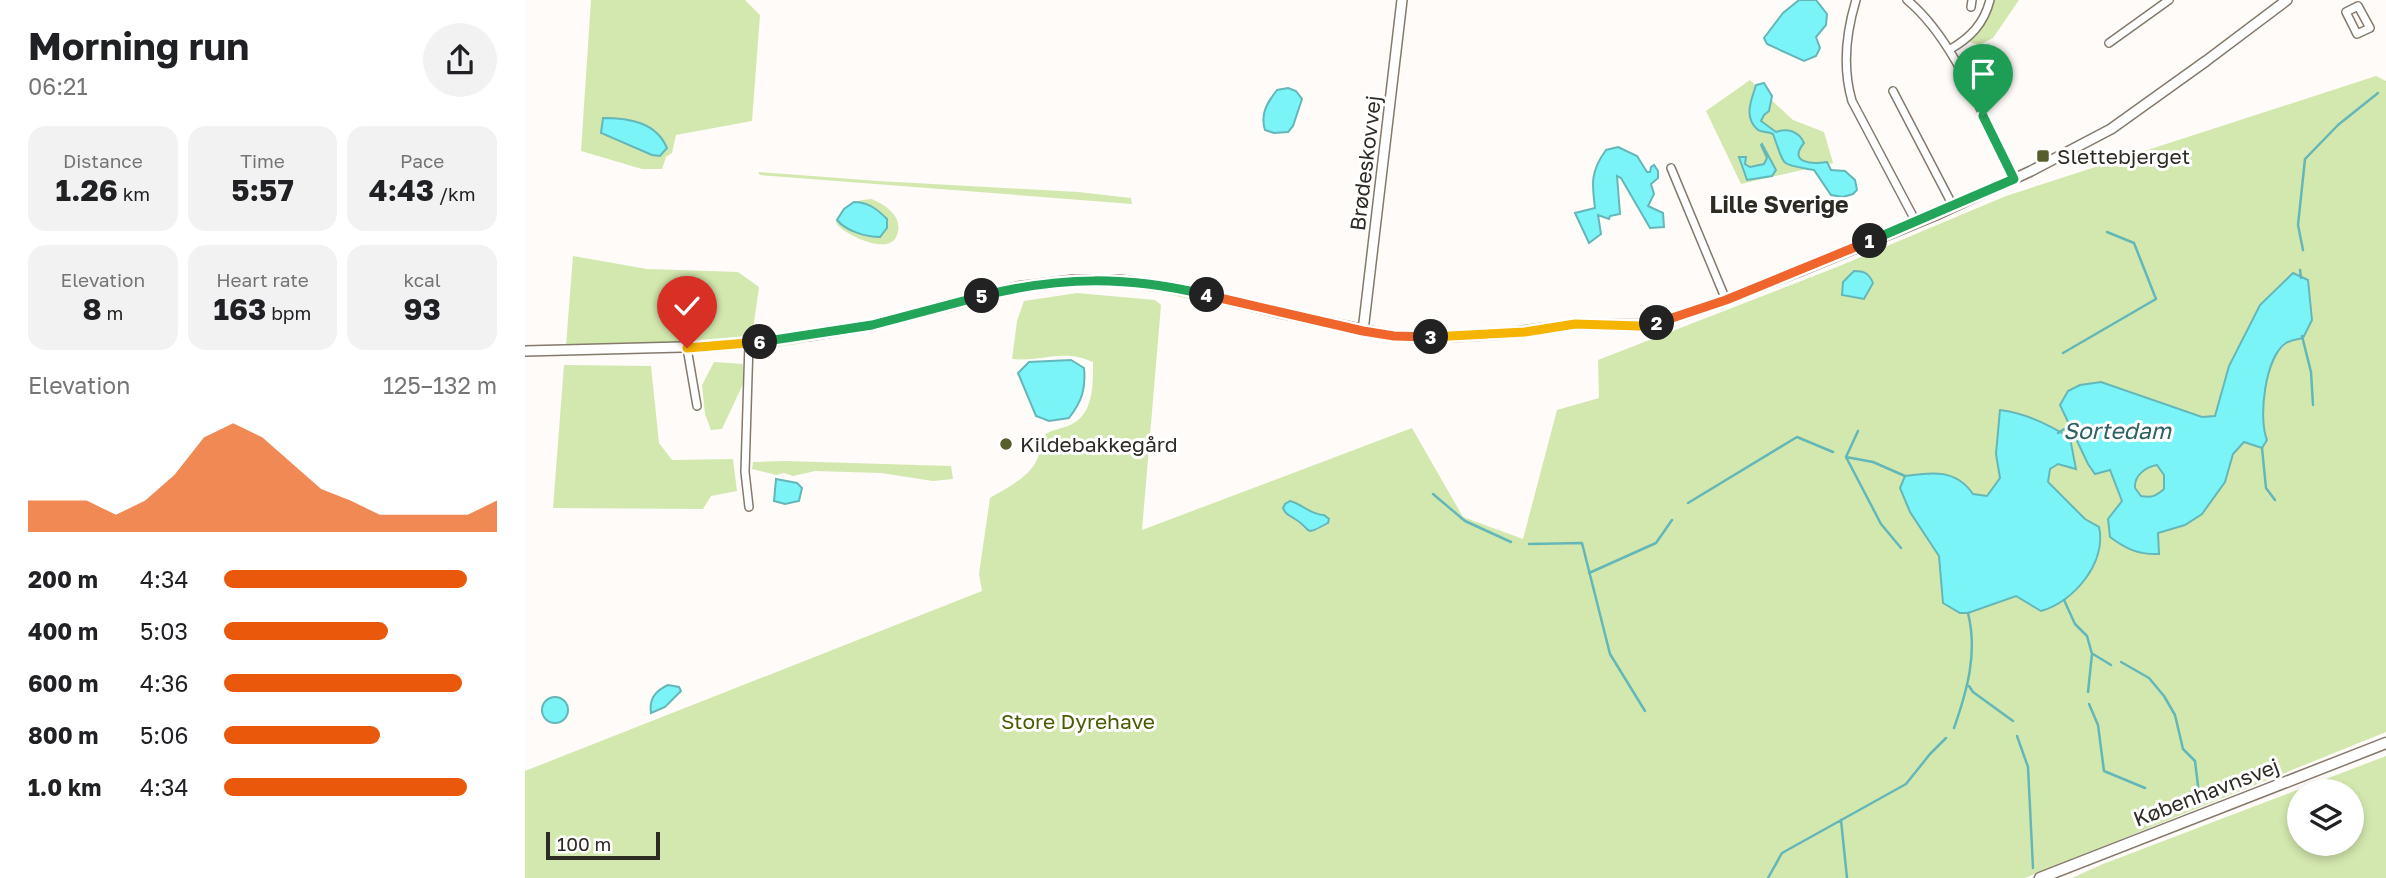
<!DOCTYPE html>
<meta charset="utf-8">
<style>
body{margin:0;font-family:"Golos Text",sans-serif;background:#f2f2f2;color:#202124;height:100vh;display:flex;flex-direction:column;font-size:26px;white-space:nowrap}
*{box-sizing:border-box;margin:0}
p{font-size:23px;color:#757577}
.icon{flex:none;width:38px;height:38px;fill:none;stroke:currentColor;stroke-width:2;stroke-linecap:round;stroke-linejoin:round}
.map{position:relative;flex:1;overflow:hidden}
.drawer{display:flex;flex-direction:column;background:#fff;width:525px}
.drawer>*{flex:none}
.buttons{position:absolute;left:1762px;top:779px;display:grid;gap:14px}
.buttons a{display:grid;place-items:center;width:77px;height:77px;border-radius:50%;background:#fff;box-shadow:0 4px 10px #0003;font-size:35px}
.scale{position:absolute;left:21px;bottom:18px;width:114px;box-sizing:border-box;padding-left:7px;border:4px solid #2e2a24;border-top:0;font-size:19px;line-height:24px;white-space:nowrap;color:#2e2a24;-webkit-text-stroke:5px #fff;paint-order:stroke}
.pin{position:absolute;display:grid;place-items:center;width:60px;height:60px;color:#fff;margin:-72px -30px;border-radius:50% 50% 50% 0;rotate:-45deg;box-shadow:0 0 7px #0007}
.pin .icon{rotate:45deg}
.km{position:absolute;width:35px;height:35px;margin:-18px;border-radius:50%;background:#222;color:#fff;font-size:19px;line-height:35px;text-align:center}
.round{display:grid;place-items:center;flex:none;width:74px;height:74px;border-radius:37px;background:#f2f2f2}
.overview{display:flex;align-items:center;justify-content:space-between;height:119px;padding:0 28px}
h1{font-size:38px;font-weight:700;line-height:52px}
.figures{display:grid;grid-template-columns:repeat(3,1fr);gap:10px;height:119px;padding:7px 28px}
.figures div{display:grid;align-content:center;border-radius:18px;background:#f2f2f2;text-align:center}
.figures b{font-size:30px;font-weight:700}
.figures small{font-size:19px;font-weight:400}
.figures p{font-size:19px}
.chart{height:196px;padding:14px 28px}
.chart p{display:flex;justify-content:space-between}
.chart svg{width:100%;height:126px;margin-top:7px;fill:#ea580c;opacity:.7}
ul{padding:0 28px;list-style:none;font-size:23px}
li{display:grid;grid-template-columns:112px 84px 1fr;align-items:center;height:52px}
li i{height:18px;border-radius:9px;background:#ea580c}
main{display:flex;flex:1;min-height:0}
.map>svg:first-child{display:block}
</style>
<main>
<section class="drawer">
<div class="overview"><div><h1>Morning run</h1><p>06:21</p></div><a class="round"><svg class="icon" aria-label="share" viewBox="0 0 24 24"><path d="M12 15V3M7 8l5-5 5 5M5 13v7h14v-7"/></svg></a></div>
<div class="figures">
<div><p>Distance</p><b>1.26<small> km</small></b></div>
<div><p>Time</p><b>5:57</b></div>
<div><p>Pace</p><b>4:43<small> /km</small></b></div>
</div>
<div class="figures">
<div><p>Elevation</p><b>8<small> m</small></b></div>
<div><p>Heart rate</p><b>163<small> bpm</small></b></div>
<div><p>kcal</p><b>93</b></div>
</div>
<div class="chart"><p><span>Elevation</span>125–132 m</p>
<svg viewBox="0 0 160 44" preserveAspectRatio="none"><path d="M0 44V33L10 33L20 33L30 38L40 33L50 24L60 11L70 6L80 11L90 20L100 29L110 33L120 38L130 38L140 38L150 38L160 33V44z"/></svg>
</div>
<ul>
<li><b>200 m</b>4:34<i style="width:89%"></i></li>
<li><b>400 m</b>5:03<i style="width:60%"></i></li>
<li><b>600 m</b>4:36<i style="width:87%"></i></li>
<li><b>800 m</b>5:06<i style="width:57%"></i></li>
<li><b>1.0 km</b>4:34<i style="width:89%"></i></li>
</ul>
</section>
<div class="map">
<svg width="1861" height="878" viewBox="0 0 1861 878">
<rect width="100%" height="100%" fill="#fefbf8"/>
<path fill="#d3e8ae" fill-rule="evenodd" d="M66,0H220L235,15L227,121L151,135L147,153L141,157L137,169H117L56,151Z
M1470,0H1494L1468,38L1454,45L1444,42L1466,12Z
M1851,76L1861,81V732L1500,878H0V771L457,591L454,574L465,498C484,487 519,470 514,443C521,428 534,431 547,424C569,413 568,383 568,362C538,348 517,362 487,359L492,321L499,301L552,293L630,300L636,305L617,530L887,428L938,517L998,539L1032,410L1074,398L1073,360L1312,267L1481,196ZM1783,331C1776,339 1767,338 1760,345C1737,365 1739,404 1738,431L1719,442L1708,454L1700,482L1660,525L1632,533L1620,554L1599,547L1585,537L1583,519L1597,502L1585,469L1563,464L1561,459L1677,417L1691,416L1704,366ZM1544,438L1550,469L1533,464L1525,468L1523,482L1560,520L1574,527L1516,611L1491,596L1443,613L1418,603L1414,556L1385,511L1376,488L1462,496L1475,478L1471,454ZM772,503L794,515H799L803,524L792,530L779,529C774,519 763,518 758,508Z
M1225,80L1268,120L1299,132L1308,163L1216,184L1181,111Z
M233,172L353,181L553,192L606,198L607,204L235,175Z
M346,199C360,204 379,217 372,235C371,238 369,241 365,243C351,249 319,234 311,223C319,205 325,201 346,199Z
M48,256L122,269L213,272L234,287L227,337L161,343L41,345Z
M601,285L650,291L804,329L642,294L601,288Z
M485,293L488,295C402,319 317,339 229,350L230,348L360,327Z
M189,362L218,364V384L197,429L186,430L180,414L177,385Z
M39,365L126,366L134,443L147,460L208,459L212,491L186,496L178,509L28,508Z
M259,461L426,466L428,479L408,481L356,473L290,471L268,476L259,473L252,475L227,469L228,462Z
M1632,465L1639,475V489C1631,496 1627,498 1616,496L1610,488C1609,475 1621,467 1632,465Z
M1861,756V878H1547L1578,864ZM1774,791H1827V844H1774Z"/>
<path fill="#7bf4f8" stroke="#64b7b8" stroke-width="2" fill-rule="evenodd" d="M1274,0H1291L1302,14L1301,25L1291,37L1295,48L1291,56L1279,61L1242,44L1239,38L1258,13Z
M1239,83L1247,96L1244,111L1239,115L1236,121L1251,132C1262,128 1274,131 1279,143C1262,164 1289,164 1302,162L1306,170L1320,171L1330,180L1332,190L1328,194L1318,197L1306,195L1289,170C1253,163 1261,169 1248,134C1242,131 1236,133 1232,129C1218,116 1227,99 1231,85Z
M763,88L771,91L777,99L768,126L763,132L749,133L740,130C735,114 742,103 752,90Z
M78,118C104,118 131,122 142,148L135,156L127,155L76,133Z
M1237,144L1251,170L1247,176L1222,180L1214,157H1221L1220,164L1225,167L1239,164L1242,158L1236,145Z
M1093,147L1112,156L1122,172H1125L1126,167L1129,165L1133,171V178L1126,184L1129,194L1123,206L1138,213L1139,227L1125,228L1096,178L1092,176L1095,214L1085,216L1084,219L1073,215L1076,234L1064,243L1050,213L1070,208C1067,184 1065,172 1081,150Z
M329,202C343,202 352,209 362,219V228L355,237C341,237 321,231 312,220L319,209Z
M1329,271C1339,271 1344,273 1348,283L1339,299L1317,295L1318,282Z
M1768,273L1783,280L1787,320L1778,338C1773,339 1766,340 1761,343C1740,357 1733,418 1742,440L1737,448L1719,442L1708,454L1700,482L1677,514L1660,525L1633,533L1634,554C1614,555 1601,549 1585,537L1583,519L1597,501L1585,470L1570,474L1563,464L1535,405L1543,391L1555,385L1576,382L1677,417L1690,416L1704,366L1735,305ZM1632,465L1639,475V489C1631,496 1627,498 1616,496L1610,488C1609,475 1621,467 1632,465Z
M546,360L559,368C561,389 557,401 544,418L524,421L511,416L493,373L504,362Z
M1475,410C1501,413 1523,424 1545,438L1551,469L1533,464L1525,469L1523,482L1560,519L1574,527C1582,562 1549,602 1516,611L1491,596L1443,613H1435L1418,603L1414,556L1385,512L1375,488L1380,476C1407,472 1431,469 1448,494L1462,496L1475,478L1471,454Z
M251,479L272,483L277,488L274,501L260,504L249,501Z
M765,501C777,504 786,515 799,515L804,519L803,523C776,538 788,529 770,519C764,515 761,515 758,508L760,504Z
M143,685L154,687L156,691L140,707L126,713C124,699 130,691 143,685Z
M17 710a13 13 0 1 1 26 0a13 13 0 1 1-26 0Z"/>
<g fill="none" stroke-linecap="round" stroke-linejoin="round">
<path stroke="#64b7b8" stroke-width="2.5" d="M1778,250L1773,225L1780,159L1813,125L1853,93
M1775,270L1776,278
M1777,336L1786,372L1788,405
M1538,353L1631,299L1609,243L1582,232
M1533,433L1547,424
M1737,448L1741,488L1750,500
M1321,457L1356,524L1376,548
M1321,457L1348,462L1380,476
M1321,457L1333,431
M908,494L940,521L986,542
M1163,503L1272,437L1308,452
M1004,544L1057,543L1085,654L1120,711
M1064,573L1131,543L1147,520
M1539,600L1550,624L1562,636L1567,654L1563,692
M1568,654L1586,665
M1596,662L1624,678L1639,696L1650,715L1658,749L1670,761L1675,802
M1444,686L1448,692L1488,721
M1564,704L1573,725L1579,771L1620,788
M1429,728C1442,691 1453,653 1443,613
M1492,736L1503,767L1508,868
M1316,820L1322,878
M1243,878L1257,853L1381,784L1405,754L1421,738"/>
<g stroke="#85796c" stroke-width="10">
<path id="minor" d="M1331,0C1321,33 1317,67 1327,101L1391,222
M1382,0C1431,40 1460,123 1489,179
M1833,6L1845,28L1832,34L1821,12Z
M1446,7L1447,0
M1584,43L1644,0
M1424,50C1445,38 1459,24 1465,0
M1368,91L1428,206
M1146,168L1201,300
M162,348L172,406
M224,507L220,472L224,343"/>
</g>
<g stroke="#85796c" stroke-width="12">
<path id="tertiary" d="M838,331L877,0
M0,351L196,346L288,335L347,325L492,287L549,280H594L653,288L751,312L869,336L922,337L976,334L1050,324L1125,325L1162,314L1273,272L1411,215L1506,171L1586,129L1681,61L1762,0"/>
</g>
<g stroke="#85796c" stroke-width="13">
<path id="secondary" d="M1515,878L1861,743"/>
</g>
<use href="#minor" stroke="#fff" stroke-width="7"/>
<use href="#tertiary" stroke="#fff" stroke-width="9"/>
<use href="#secondary" stroke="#fff" stroke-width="10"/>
</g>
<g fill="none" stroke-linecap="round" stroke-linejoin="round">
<g stroke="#fff" stroke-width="14">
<path id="split-1" d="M1345,241L1489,179L1458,116"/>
</g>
<g stroke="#fff" stroke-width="14">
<path id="split-2" d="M1132,323L1201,300L1345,241"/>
</g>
<g stroke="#fff" stroke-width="14">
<path id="split-3" d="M906,337L1000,332L1050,324L1115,326L1132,323"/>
</g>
<g stroke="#fff" stroke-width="14">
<path id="split-4" d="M682,295L838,331L869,336L906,337"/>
</g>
<g stroke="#fff" stroke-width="14">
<path id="split-5" d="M457,296C536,276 603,276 682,295"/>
</g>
<g stroke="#fff" stroke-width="14">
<path id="split-6" d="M235,342L347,325L457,296"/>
</g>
<g stroke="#fff" stroke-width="14">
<path id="split-7" d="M162,348L235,342"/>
</g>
<use href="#split-1" stroke="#22a559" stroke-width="9"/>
<use href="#split-2" stroke="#f0652b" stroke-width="9"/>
<use href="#split-3" stroke="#f5b400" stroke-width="9"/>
<use href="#split-4" stroke="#f0652b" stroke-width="9"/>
<use href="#split-5" stroke="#22a559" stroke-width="9"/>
<use href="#split-6" stroke="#22a559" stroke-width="9"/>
<use href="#split-7" stroke="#f5b400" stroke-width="9"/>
</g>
<g fill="#575e2c" stroke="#fff" stroke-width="2.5">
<rect x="1511" y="149" width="14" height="14" rx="3.5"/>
<circle cx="481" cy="444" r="7"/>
</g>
<g text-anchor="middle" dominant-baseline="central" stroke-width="6" stroke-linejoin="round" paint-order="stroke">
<g font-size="21" fill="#2e2a24" stroke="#fff" text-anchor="start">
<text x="1532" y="156">Slettebjerget</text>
<text x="495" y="444">Kildebakkegård</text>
</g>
<g font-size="21" fill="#2e2a24" stroke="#fff">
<text transform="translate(840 163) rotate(-83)">Brødeskovvej</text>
<text transform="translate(1681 792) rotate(-21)">Københavnsvej</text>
</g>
<g font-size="21" fill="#465d00" stroke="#fff">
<text x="553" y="721">Store Dyrehave</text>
</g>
<g font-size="23" font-weight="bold" fill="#2e2a24" stroke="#fff">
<text x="1254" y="204">Lille Sverige</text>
</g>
<g font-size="23" font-style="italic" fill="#2d6163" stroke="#fff">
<text x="1592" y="430">Sortedam</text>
</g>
</g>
</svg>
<div class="buttons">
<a><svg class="icon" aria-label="layers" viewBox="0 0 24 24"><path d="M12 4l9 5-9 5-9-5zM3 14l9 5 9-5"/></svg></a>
</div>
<div class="scale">100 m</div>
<div class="pin" style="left:1458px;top:116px;background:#1e9e55"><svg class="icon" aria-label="arrive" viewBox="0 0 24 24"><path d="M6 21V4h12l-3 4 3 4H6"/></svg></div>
<div class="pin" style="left:162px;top:348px;background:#d93025"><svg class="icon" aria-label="check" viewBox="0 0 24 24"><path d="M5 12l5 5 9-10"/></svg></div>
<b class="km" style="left:1345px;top:241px">1</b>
<b class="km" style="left:1132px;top:323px">2</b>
<b class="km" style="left:906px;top:337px">3</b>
<b class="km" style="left:682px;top:295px">4</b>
<b class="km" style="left:457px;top:296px">5</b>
<b class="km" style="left:235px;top:342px">6</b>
</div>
</main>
